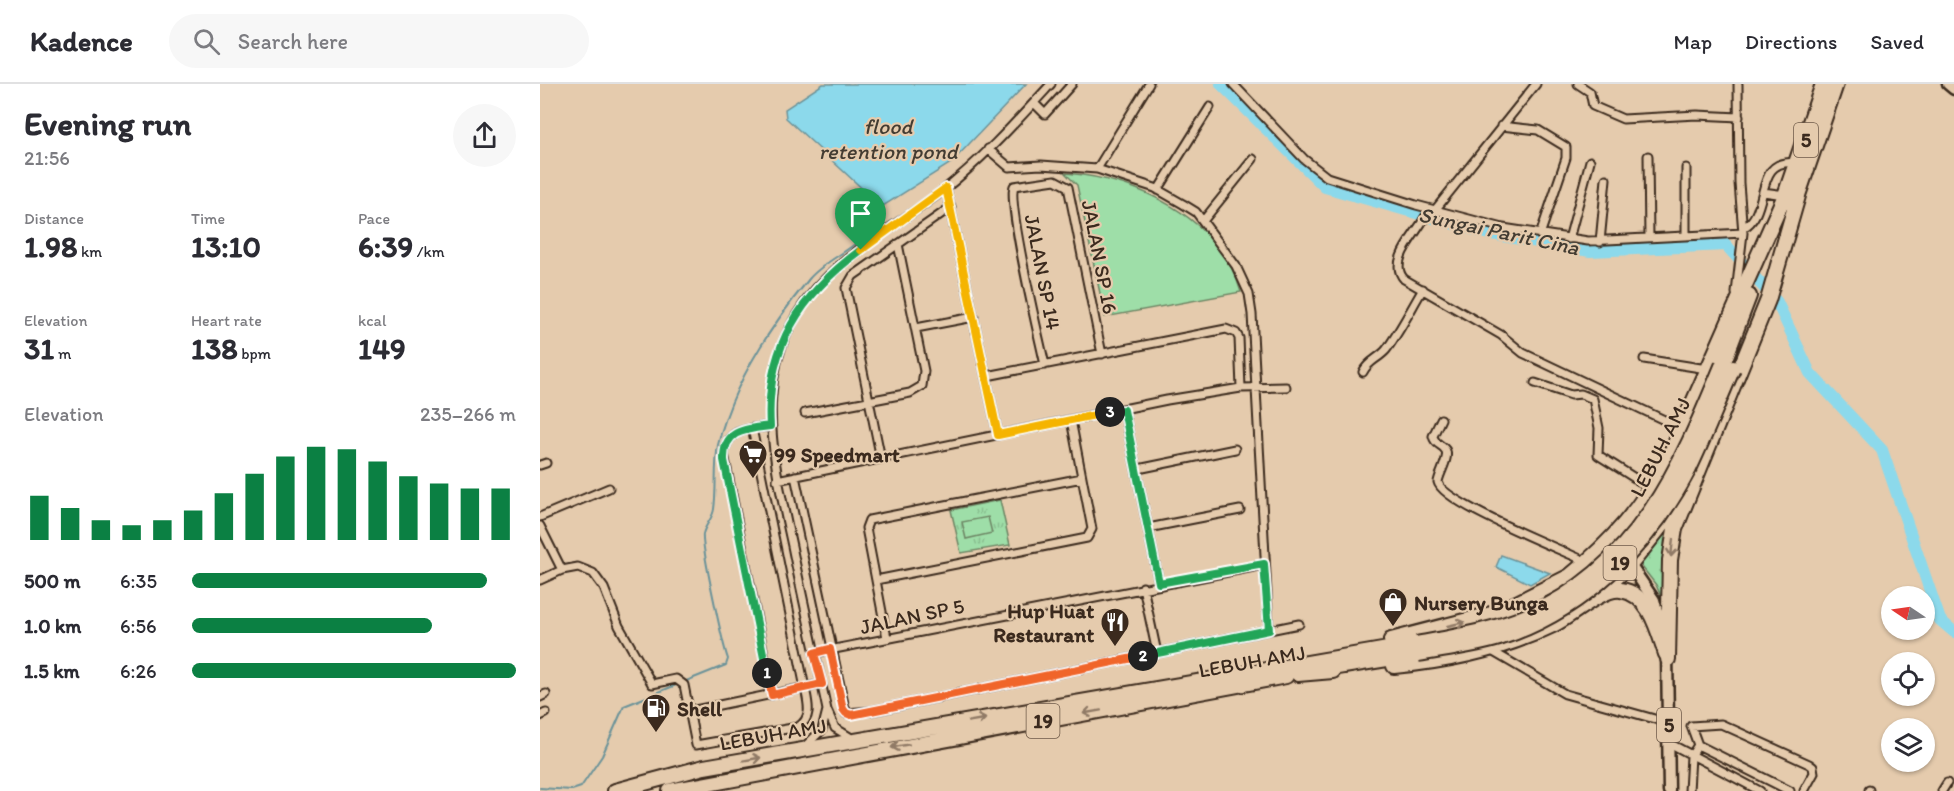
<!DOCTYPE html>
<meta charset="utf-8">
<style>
body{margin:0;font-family:Itim,sans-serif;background:#f7f7f7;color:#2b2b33;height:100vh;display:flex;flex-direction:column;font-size:22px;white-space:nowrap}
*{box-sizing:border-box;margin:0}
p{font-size:20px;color:#7c7c81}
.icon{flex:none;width:33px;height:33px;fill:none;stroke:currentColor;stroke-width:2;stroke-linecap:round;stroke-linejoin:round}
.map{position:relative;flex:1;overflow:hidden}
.side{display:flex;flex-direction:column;background:#fff;width:540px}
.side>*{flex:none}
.needle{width:39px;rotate:283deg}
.controls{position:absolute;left:1341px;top:502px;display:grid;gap:12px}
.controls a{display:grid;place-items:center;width:54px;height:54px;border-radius:50%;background:#fff;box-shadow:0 2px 4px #0004;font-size:30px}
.pin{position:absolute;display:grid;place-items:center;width:51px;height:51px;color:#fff;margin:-62px -26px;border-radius:50% 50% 50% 0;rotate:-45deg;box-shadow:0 0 6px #0007}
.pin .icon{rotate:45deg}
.km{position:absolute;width:30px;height:30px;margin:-15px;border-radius:50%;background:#222;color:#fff;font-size:16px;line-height:30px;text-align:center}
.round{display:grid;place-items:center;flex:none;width:63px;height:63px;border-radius:32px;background:#f7f7f7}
.headline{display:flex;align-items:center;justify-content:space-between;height:102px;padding:0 24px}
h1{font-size:33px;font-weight:700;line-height:45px}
.figures{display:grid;grid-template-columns:repeat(3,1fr);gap:9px;height:102px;padding:6px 24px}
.figures div{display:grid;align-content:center}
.figures b{font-size:30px;font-weight:700}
.figures small{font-size:16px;font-weight:400}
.figures p{font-size:16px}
.chart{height:168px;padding:12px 24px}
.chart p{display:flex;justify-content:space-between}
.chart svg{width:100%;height:108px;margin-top:6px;stroke:#0b8043;stroke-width:6}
ul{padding:0 24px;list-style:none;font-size:20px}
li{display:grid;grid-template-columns:96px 72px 1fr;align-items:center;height:45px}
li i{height:15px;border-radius:8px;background:#0b8043}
header{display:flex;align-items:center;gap:36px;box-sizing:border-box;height:84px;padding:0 30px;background:#fff;border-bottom:2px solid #e1e1e2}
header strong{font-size:28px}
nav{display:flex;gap:33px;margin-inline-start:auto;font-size:21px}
.search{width:420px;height:54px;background:#f7f7f7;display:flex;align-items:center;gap:15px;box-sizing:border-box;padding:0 21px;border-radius:33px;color:#7c7c81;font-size:22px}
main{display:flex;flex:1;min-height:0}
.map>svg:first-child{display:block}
</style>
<header>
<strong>Kadence</strong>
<div class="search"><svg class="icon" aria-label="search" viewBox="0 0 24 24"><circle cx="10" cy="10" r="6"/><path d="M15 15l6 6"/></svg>Search here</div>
<nav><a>Map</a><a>Directions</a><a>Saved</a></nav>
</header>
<main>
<section class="side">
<div class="headline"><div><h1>Evening run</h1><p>21:56</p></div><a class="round"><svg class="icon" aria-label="share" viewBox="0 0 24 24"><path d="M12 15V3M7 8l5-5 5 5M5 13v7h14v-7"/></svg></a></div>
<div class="figures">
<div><p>Distance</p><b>1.98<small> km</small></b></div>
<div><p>Time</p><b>13:10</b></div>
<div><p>Pace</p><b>6:39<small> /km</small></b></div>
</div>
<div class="figures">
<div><p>Elevation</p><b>31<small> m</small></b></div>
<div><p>Heart rate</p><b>138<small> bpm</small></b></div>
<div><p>kcal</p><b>149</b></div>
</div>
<div class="chart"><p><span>Elevation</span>235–266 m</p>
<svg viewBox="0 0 160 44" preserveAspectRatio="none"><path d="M5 44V26M15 44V31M25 44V36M35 44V38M45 44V36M55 44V32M65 44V25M75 44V17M85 44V10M95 44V6M105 44V7M115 44V12M125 44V18M135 44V21M145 44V23M155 44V23"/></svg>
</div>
<ul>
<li><b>500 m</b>6:35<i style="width:91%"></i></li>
<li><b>1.0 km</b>6:56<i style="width:74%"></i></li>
<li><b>1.5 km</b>6:26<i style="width:100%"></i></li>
</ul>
</section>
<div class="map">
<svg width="1414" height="707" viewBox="0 0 1414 707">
<defs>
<pattern id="grass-tufts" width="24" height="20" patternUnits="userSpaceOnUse" patternTransform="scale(1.5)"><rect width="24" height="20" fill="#9edea8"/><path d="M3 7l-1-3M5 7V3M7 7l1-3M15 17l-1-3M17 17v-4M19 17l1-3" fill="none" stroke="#89bf90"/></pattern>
</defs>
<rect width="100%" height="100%" fill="#e5cbad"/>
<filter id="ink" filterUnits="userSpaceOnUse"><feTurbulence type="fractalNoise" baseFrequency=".0167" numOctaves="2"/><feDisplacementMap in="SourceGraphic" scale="12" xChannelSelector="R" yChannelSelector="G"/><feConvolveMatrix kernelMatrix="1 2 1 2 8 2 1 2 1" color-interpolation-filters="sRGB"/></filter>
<g filter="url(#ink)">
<path fill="url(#grass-tufts)" stroke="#6c8463" stroke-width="1.5" d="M460,416L470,461L421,469L411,426Z
M1130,444L1128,528L1116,501L1099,479Z"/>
<path fill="#9edea8" stroke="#6c8463" stroke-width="1.5" d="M525,89C598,95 679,133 701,208L565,233L537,101Z
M448,433L452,449L426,455L422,438Z"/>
<path fill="#8cd9eb" stroke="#6c9399" stroke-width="1.5" d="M283,0H486L411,79L343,122L335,119L334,110H328L246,34L245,25Z
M961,471L1010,489L990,500L956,483Z"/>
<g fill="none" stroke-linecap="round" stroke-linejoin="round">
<path stroke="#6c9399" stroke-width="2" d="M0,704L32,706L41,703L62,672L84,622L186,581L188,575C183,562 161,461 163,450C165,441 173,434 174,425C177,404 174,382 178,361C192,300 230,243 269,195C289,171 329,162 337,130"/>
<path stroke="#8cd9eb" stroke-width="12" d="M681,0L785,103L946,149L1050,167L1186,161L1237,218L1270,289L1342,366L1400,536L1414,548"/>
<g stroke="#3b2a1e" stroke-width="11">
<path id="street" d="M693,0L764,75L787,93L876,121L963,144L1048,157L1203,149
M1038,0L1050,8L1053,22L1083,35L1157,31L1199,33
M494,19L505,30L532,0
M961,42L998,46L1026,63V74L1000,151
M448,65L469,83L501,81L557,85L615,104L643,120L656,128L696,182L709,210L712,230L729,546
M1108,72L1109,154
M557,85L609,0
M406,104L458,351
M618,106L670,23
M1223,108L1245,111
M889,125C882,146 846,175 864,195L961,251L983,269L1141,344
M895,126L996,0
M663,137L713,75
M1203,144C1232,129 1212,73 1256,79
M1146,152V84
M1029,155L1050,77
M1060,158L1066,95
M1196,209L1203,149L1199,99L1198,0
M376,244L434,233
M1104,275L1167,285
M505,281C499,254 467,119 474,102L515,96L528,103L562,270
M823,288C828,277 838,275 846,266C860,247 871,225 883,205
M447,292L686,245L696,249L699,254L701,304
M995,299L1031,311L1041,310L1053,315L1059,344L1058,371L1112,405
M584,326L619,499
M265,329L370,309L382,302L384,287L358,160
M901,335L893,352C895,362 903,360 906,367C909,375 899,390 898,398C902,419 1023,466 1047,478
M230,342C208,345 187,344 184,370L232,611
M341,375L306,204L313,192L411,123
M0,381L6,379
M598,385L695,365
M255,392L306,629L332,627L759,540
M237,396L627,316L701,304L746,303
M0,433L69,404
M0,442L22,486
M608,444L700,426
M0,496L22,486L38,483L53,489L64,504L79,542L112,600L136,595L144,601L156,661L258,643C273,634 268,619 265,604L212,344
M336,496L547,454L552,445L531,336
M603,503L617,569
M347,554L326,444L329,436L542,394
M950,566L1025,610L1129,639
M274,569L724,481
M0,613L6,610
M150,627L282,600
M0,632L6,629
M313,655L295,644L287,626C276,572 263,517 252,462C231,365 206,269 289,191C322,159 365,136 401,108C442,76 477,37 511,0
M1129,659L1220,707
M264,663L282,646L287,626
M1149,707L1151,672L1158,661
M1250,707L1158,661L1151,642L1181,640L1269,680L1273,683L1274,689L1264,707
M1329,707V706
M1402,707L1407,699"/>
</g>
<g stroke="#3b2a1e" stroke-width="15">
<path id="secondary" d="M1408,0L1414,5"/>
</g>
<g stroke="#3b2a1e" stroke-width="15">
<path id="primary" d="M1086,475L1114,516L1124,551
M1127,569L1129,707"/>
</g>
<g stroke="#3b2a1e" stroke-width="18">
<path id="highway" d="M1242,120L1283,0
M1255,120L1296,0
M1183,280L1209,212
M1030,492C1073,457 1101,424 1128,375L1245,111
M1061,508L1091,480L1137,422
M851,556L959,528L1038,488
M1128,575L1130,476L1135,445L1228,216L1258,112
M854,582C909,577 962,566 1013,541C1030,533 1063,503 1081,506C1110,510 1118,547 1126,570
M785,585L878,570
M758,590L793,587
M75,707L164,683L877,560
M130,707L746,592"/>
</g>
<use href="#street" stroke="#e5cbad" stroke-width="7"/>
<use href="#secondary" stroke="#e5cbad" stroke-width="10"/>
<use href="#primary" stroke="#e5cbad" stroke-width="10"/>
<use href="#highway" stroke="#e5cbad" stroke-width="14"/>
<g stroke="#3b2a1e" stroke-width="18" stroke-linecap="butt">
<path id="highway-bridge" d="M877,560C914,553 952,547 987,532C1099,482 1139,386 1183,280
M878,570C905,565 932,562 959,554C1042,528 1110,461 1149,385C1165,352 1178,318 1193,284"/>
</g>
<use href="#highway-bridge" stroke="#e5cbad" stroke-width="14"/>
</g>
<defs><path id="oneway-shaft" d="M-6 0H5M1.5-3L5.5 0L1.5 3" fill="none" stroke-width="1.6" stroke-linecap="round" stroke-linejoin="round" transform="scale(1.5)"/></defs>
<g stroke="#907a66">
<use href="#oneway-shaft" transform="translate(1132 464) rotate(96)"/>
<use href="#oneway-shaft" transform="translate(916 540) rotate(-13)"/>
<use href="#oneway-shaft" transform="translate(552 628) rotate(170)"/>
<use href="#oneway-shaft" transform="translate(437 636) rotate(-10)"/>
<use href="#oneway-shaft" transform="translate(360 662) rotate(170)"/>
<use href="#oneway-shaft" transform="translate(212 675) rotate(-10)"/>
</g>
</g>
<g fill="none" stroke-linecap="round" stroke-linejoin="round" filter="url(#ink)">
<g stroke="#fff" stroke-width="12">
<path id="split-1" d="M227,589L184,376C183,346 205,345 230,342C225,264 261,210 321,166"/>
</g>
<g stroke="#fff" stroke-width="12">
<path id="split-2" d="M227,589L232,611L282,600L274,569L290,565L303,625L306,629L311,631L603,572"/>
</g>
<g stroke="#fff" stroke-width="12">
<path id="split-3" d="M570,328L584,326L619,499L724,480L729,546L603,572"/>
</g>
<g stroke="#fff" stroke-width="12">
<path id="split-4" d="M321,166L406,104L458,351L570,328"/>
</g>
<use href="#split-1" stroke="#22a559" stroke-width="8"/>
<use href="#split-2" stroke="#f0652b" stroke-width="8"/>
<use href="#split-3" stroke="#22a559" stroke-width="8"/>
<use href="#split-4" stroke="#f5b400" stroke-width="8"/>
</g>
<defs>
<g id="supermarket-pin" transform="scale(1.5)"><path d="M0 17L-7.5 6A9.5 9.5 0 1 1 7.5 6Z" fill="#3b2a1e" stroke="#e5cbad"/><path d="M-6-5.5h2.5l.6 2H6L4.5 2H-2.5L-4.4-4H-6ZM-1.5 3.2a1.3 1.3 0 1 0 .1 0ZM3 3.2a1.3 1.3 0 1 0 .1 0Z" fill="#fff"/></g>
<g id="shop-pin" transform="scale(1.5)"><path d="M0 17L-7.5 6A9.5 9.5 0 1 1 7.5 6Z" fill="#3b2a1e" stroke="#e5cbad"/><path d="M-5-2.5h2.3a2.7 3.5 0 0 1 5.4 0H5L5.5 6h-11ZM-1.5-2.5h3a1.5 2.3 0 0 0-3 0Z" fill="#fff"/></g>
<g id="restaurant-pin" transform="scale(1.5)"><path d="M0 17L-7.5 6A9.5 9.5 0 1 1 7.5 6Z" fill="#3b2a1e" stroke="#e5cbad"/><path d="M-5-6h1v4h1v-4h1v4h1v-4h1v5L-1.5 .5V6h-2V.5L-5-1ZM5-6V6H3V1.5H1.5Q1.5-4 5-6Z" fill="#fff"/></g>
<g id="fuel-pin" transform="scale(1.5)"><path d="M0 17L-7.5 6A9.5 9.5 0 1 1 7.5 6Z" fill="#3b2a1e" stroke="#e5cbad"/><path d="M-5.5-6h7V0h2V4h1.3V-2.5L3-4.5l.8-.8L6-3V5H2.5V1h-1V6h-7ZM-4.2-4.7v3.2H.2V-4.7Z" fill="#fff"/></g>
</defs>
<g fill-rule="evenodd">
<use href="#supermarket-pin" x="213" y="370"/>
<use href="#shop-pin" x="853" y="518"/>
<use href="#restaurant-pin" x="575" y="538"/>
<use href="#fuel-pin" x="116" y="624"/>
</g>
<g text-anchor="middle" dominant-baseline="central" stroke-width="4.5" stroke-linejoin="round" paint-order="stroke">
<g fill="#e5cbad" stroke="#6e5a49" stroke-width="1.5">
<rect x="1254" y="39" width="24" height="34" rx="4.5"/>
<rect x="1063.5" y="462" width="33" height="34" rx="4.5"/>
<rect x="486.5" y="620" width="33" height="34" rx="4.5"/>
<rect x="1117" y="624" width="24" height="34" rx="4.5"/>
</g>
<g font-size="20" font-weight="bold" fill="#3b2a1e">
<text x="1266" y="56">5</text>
<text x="1080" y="479">19</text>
<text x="503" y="637">19</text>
<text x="1129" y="641">5</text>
</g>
<g font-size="21" fill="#3b2a1e" stroke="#e5cbad">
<text transform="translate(560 173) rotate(79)">JALAN SP 16</text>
<text transform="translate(503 188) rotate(79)">JALAN SP 14</text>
<text transform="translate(1120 363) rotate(-63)">LEBUH AMJ</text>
<text transform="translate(372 532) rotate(-12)">JALAN SP 5</text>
<text transform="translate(712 577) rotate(-10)">LEBUH AMJ</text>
<text transform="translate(233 650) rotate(-10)">LEBUH AMJ</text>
</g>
<g font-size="21" font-weight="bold" fill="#3b2a1e" stroke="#e5cbad" text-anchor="start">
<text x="234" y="370">99 Speedmart</text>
<text x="874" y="518">Nursery Bunga</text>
<text x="554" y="526" text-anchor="end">Hup Huat<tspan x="554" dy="24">Restaurant</tspan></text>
<text x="137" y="624">Shell</text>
</g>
<g font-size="22" font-style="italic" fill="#433c32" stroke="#e5cbad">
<text x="348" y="42">flood<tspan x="348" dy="25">retention pond</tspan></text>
<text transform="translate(959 147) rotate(12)">Sungai Parit Cina</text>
</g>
</g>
</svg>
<div class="controls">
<a><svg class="needle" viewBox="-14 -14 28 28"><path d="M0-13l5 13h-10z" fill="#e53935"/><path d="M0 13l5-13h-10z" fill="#7c7c81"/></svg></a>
<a><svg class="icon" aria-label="locate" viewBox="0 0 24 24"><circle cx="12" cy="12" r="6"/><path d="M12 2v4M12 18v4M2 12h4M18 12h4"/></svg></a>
<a><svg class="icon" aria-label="layers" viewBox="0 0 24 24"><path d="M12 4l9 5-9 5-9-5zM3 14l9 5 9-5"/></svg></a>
</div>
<div class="pin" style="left:321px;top:166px;background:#1e9e55"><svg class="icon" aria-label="arrive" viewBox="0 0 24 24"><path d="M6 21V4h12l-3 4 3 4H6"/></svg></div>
<b class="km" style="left:227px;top:589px">1</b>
<b class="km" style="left:603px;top:572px">2</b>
<b class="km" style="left:570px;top:328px">3</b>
</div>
</main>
